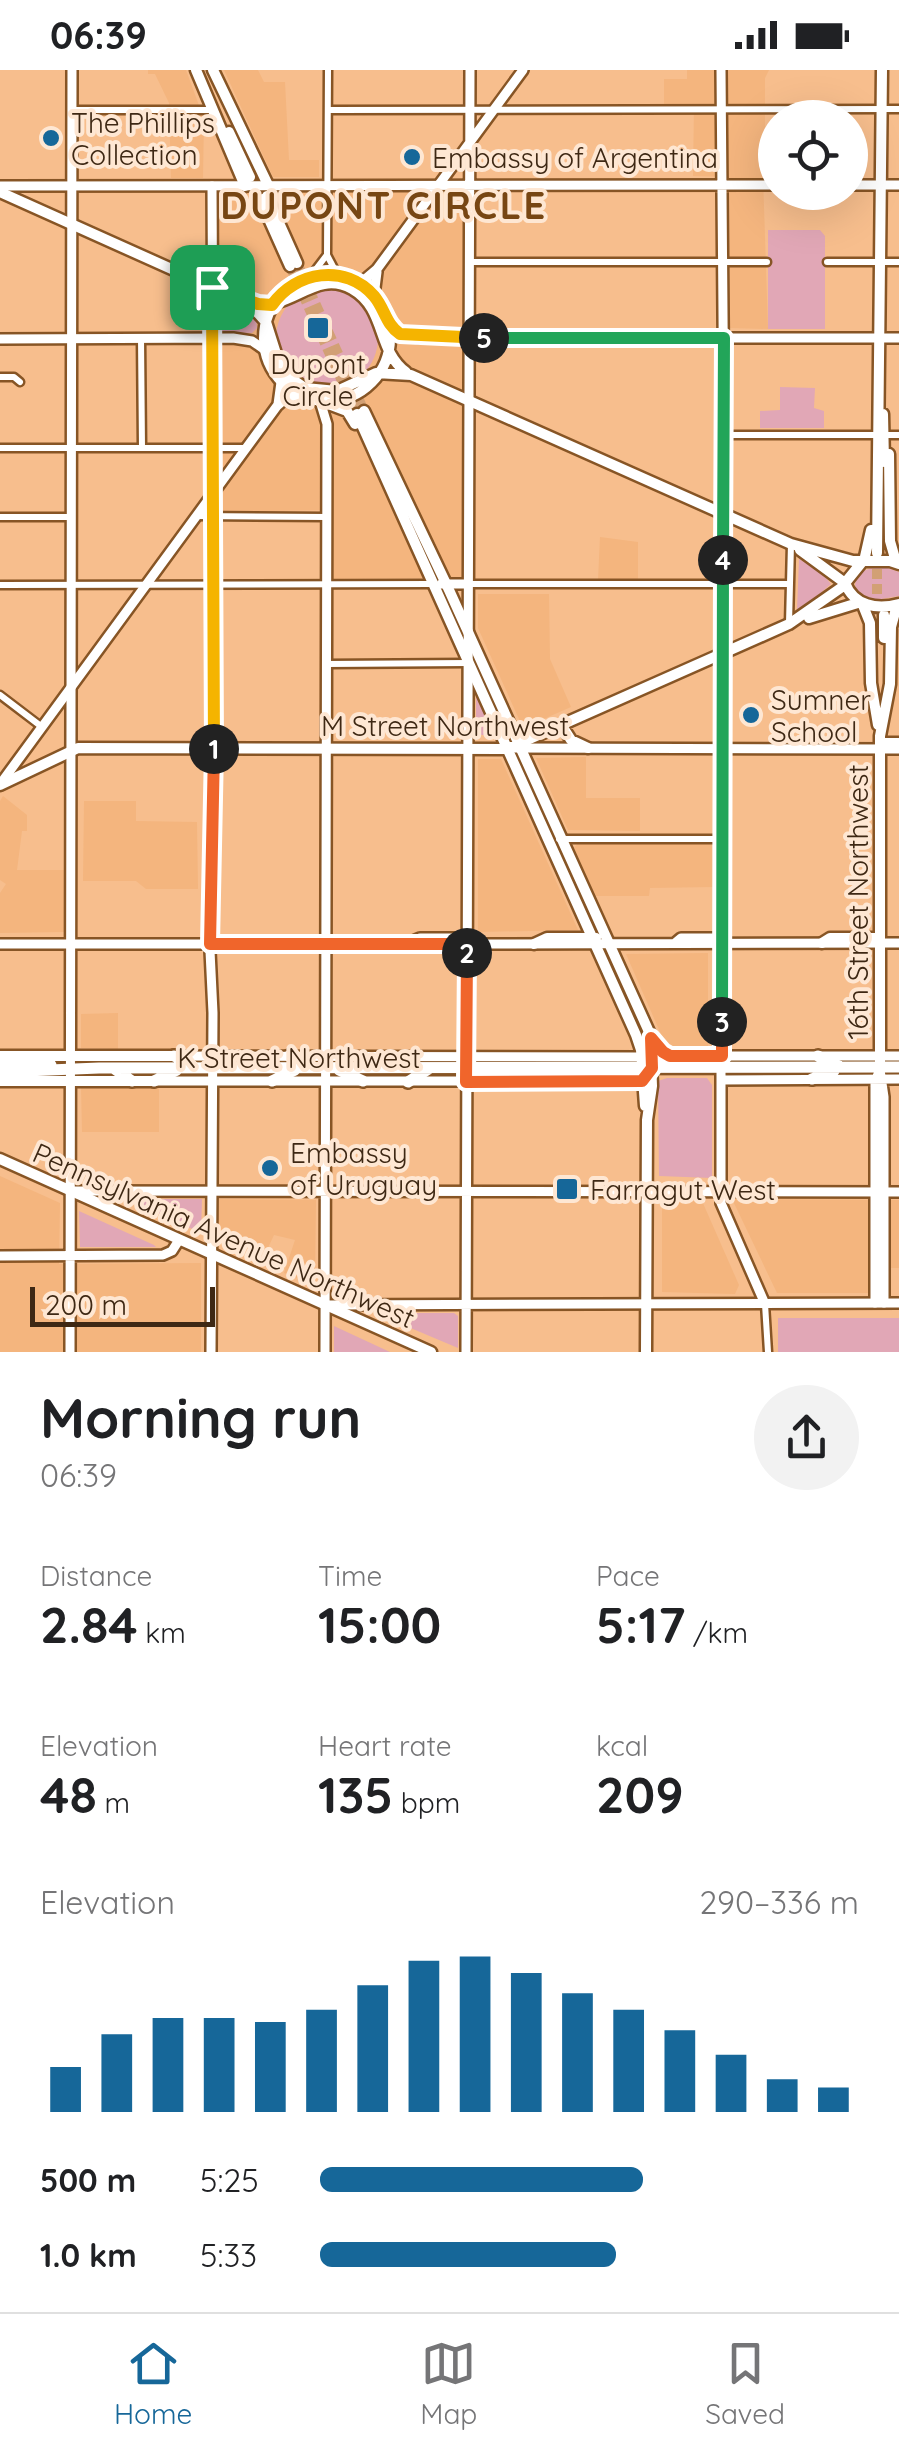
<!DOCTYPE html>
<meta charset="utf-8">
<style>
body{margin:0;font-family:Quicksand,sans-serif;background:#f2f2f2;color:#202124;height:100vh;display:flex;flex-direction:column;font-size:38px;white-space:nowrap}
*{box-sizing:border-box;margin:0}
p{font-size:32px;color:#757577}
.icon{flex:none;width:55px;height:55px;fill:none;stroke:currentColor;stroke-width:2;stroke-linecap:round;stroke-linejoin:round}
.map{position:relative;height:1282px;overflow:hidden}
.details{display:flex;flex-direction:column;background:#fff;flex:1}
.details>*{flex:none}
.controls{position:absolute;left:758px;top:30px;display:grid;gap:20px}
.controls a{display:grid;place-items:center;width:110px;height:110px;border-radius:50%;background:#fff;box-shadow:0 10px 40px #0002;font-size:50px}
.scale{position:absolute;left:30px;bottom:25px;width:185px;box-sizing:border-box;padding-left:10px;border:5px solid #3e2814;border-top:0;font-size:28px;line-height:35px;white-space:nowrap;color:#3e2814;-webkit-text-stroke:8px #fee7d3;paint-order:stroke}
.pin{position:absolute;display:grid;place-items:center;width:85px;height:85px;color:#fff;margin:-42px;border-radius:20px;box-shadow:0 5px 15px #0006}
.km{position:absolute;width:50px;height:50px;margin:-25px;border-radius:50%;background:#222;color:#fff;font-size:28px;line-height:50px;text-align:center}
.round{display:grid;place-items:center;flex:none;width:105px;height:105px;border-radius:52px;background:#f2f2f2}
.summary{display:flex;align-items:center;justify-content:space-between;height:170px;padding:0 40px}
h1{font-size:55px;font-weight:700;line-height:75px}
.stats{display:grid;grid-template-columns:repeat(3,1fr);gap:15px;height:170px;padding:10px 40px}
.stats div{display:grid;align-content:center}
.stats b{font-size:50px;font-weight:700}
.stats small{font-size:28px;font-weight:400}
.stats p{font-size:28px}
.chart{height:280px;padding:20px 40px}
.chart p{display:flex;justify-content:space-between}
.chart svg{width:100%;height:180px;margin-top:10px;stroke:#166799;stroke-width:6}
ul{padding:0 40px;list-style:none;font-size:32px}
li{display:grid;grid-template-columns:160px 120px 1fr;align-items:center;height:75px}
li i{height:25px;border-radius:12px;background:#166799}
.status{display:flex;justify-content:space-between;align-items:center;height:70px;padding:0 50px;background:#fff;direction:ltr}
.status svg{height:28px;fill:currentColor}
.tabs{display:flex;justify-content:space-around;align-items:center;height:140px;border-top:2px solid #e0e0e0;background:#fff;font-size:28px;color:#757577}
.tabs a{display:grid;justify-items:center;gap:5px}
.tabs .selected{color:#166799}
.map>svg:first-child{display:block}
</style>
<div class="status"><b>06:39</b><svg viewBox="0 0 49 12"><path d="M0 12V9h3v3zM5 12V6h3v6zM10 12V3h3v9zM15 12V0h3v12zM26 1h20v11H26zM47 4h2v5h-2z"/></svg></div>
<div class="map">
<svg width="899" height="1282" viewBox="0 0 899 1282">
<rect width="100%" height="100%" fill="#f7be8d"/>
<path fill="#f4b57e" d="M148,0H186L204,49L203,108H171L169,33L155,4H148Z
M224,0H258L264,12H285L289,90H319V107H273Z
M687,0H769L765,8V74L762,75L768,259L728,258V107L693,106L694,34H664V9H687Z
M470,115L468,508L331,509V440L218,442V282L213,259L212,116Z
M600,467L638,472V509L598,510Z
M478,524H549L550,589L571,637L523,658L478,558Z
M586,687V728H640V761L568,760L536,688Z
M478,689H501L578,860L478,862Z
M3,726L27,745V761H22L17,800H65L64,862L0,863V823L6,814L0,810V731Z
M84,731H136V751L197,752L198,819H146L136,811H83Z
M578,773L712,774L714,817L650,818L649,826H595L574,778Z
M708,883V977L667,978L626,884Z
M118,943V979L81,978V944Z
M81,1017H159V1062H82Z
M0,1106L60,1133L59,1194L201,1193V1282H0Z
M216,1129L316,1130L315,1215L284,1203L295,1170L274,1165L261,1193L216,1170Z
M732,1129L899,1130V1198H869V1223H777Z
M662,1131H702L739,1215L735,1224L662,1222Z"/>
<path fill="#e1a7b6" d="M768,160H820L825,166V259H768Z
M276 268a51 51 0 1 1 102 0a51 51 0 1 1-102 0Z
M220,231L256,248L257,258L252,263L217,262Z
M780,317L815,318L814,338L824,341V358H760V341L780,340Z
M799,489L821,502L831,514L808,534L797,540Z
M885,497L899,502V526L876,530L859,524L855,515C857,499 872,497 885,497Z
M476,626L492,660L489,666L476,664Z
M667,1008H707L712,1015V1108L659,1106L658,1011Z
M136,1129H202L201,1163L136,1133Z
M79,1141L154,1175L156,1177H80Z
M389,1243H454L458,1246V1278L394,1251Z
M778,1248H899V1282H778Z
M334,1256L390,1282H334Z"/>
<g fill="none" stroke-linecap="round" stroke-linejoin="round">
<path stroke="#d2a075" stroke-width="10" stroke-dasharray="10 5" stroke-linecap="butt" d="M257,104L267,126
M297,193L364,341
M290,196L357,344
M877,484V545"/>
<g stroke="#875525" stroke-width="11">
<path id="minor" d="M328,0L327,185L338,206
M72,40H212
M328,40L899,39
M470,192H767
M827,192H899
M310,207L326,186
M141,268L142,378
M0,307H14L20,312
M724,365H877
M885,365H899
M0,378H246
M196,446L327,447
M0,447H71
M468,514H790
M0,515L431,514
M789,553L791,474
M327,594L468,593
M0,625L42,657
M559,769H722
M765,1234L768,1282"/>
</g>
<g stroke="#875525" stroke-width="14">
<path id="tertiary" d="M441,514H468
M0,874H467
M651,968L663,983L675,986H899
M174,986L643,987
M721,998V1133L765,1234
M880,1000L884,1027V1233
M721,1010L899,1009
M157,1011H642L645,1007
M0,1186L163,1185L172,1181L179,1170
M875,1233V1014L880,997
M70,1282L72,0
M211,1282L213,943L210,881L214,769V498L212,116"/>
</g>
<g stroke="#875525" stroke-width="14">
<path id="secondary" d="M721,0L724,365L721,998
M850,115H899
M0,116L775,115
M352,210H364L377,199L523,0
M374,226L377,202
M390,256L401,264L421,268H899
M0,269L233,268L252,271L265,280
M320,331L327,354L325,1282
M278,334L281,312
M515,678L899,679
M1,713L277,336L285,329L298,325
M675,873L681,868H722
M406,874L420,868H467
M467,874L899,873
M73,1121L899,1122
M328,1235L899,1233
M466,1282L470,0"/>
</g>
<g stroke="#875525" stroke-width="15">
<path id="primary" d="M196,0L245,116
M213,0L268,115
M229,62L250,107
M0,122L225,223L255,240L266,252L279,293L292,309L305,318L337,321L376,303L411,305L791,474L853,491H890L899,494
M267,126L297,193
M260,129L290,196
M264 268a63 63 0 1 1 126 0a63 63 0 1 1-126 0Z
M250,230C288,247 313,197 352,219C387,239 376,280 406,302
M326,333L347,341L355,354
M364,341L449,520L650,964L652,1016L647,1050L646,1282
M357,344L636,965L641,980L645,1036
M883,344L884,392
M889,384L890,471L896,492
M800,480L845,513
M877,483L882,0
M864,491L871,460
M862,492L845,513C854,536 877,540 899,534
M862,533L870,553L871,613L878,655
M809,548L861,532
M884,568V545
M562,656L571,670L588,678
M880,673H899
M0,715L78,678L507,679L789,554L845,515
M822,873L830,868H880
M534,874L547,868H596
M0,986H174
M880,997V666L890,614L891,557L897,535
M0,1011H154
M0,1089L431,1282"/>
</g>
<g stroke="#875525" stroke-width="16">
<path id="trunk" d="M174,986L193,996
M289,986L309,996
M818,986L839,996
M0,993L51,995
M113,998L132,1011
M339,1000L363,1011
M484,1000L505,1011
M0,1002L99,998L899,997
M812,1009L834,1001
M154,1011L177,1000
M272,1011L295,1000
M540,1011L563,1000
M408,1012L430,998"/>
</g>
<use href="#minor" stroke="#fff" stroke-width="6"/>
<use href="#tertiary" stroke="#fff" stroke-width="9"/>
<use href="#secondary" stroke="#fff" stroke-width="9"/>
<use href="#primary" stroke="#fff" stroke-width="10"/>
<use href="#trunk" stroke="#fff" stroke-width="11"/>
</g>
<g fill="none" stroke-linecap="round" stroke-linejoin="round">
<g stroke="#fff" stroke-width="20">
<path id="split-1" d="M212,217L214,679"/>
</g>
<g stroke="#fff" stroke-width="20">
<path id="split-2" d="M214,679L210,874H467V883"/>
</g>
<g stroke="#fff" stroke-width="20">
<path id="split-3" d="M467,883L466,1012L642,1011L652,998L651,968L663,982L670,986H722V952"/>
</g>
<g stroke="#fff" stroke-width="20">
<path id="split-4" d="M722,952L723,490"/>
</g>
<g stroke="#fff" stroke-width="20">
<path id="split-5" d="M484,268H724L723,490"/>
</g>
<g stroke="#fff" stroke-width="20">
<path id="split-6" d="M212,217L258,234L272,235C296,201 345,193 374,226C385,239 386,255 400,264L484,268"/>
</g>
<use href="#split-1" stroke="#f5b400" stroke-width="12"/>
<use href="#split-2" stroke="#f0652b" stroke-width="12"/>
<use href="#split-3" stroke="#f0652b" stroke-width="12"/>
<use href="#split-4" stroke="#22a559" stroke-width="12"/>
<use href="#split-5" stroke="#22a559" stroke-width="12"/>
<use href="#split-6" stroke="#f5b400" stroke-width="12"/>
</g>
<g fill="#166799" stroke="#fee7d3" stroke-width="4">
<circle cx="51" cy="68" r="10"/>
<circle cx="412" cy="87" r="10"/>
<rect x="306" y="246" width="24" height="24" rx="5"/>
<circle cx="751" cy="645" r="10"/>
<circle cx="270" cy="1098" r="10"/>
<rect x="555" y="1107" width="24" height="24" rx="5"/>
</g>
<g text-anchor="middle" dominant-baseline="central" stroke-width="8" stroke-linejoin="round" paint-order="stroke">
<g font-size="28" fill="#3e2814" stroke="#fee7d3" text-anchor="start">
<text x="71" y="52">The Phillips<tspan x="71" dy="32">Collection</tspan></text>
<text x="432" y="87">Embassy of Argentina</text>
<text x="318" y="293" text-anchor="middle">Dupont<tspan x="318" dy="32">Circle</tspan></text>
<text x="771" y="629">Sumner<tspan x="771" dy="32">School</tspan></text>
<text x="290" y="1082">Embassy<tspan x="290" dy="32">of Uruguay</tspan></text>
<text x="590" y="1119">Farragut West</text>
</g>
<g font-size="28" fill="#3e2814" stroke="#fee7d3">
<text x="445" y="655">M Street Northwest</text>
<text transform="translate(857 832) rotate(-90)">16th Street Northwest</text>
<text x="299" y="987">K Street Northwest</text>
<text transform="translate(224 1165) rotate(24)">Pennsylvania Avenue Northwest</text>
</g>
<g font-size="38" font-weight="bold" letter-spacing="2.5" fill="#774613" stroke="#fee7d3">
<text x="384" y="135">DUPONT CIRCLE</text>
</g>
</g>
</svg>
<div class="controls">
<a><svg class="icon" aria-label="locate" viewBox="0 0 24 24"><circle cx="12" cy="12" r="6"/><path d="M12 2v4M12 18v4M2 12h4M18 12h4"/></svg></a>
</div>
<div class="scale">200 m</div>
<div class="pin" style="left:212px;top:217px;background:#1e9e55"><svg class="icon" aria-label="arrive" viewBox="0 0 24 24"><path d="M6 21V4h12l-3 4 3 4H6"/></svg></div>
<b class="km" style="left:214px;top:679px">1</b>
<b class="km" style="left:467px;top:883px">2</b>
<b class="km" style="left:722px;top:952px">3</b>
<b class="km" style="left:723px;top:490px">4</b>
<b class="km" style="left:484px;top:268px">5</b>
</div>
<section class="details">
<div class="summary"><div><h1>Morning run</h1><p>06:39</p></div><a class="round"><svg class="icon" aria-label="share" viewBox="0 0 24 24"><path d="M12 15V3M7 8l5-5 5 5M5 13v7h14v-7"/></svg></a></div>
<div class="stats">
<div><p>Distance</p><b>2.84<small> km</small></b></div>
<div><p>Time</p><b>15:00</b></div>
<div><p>Pace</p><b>5:17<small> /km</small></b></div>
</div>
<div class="stats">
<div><p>Elevation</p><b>48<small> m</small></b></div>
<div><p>Heart rate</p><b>135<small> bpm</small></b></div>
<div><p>kcal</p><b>209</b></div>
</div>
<div class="chart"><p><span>Elevation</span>290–336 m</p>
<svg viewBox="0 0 160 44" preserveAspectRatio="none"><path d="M5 44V33M15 44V25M25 44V21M35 44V21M45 44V22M55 44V19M65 44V13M75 44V7M85 44V6M95 44V10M105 44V15M115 44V19M125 44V24M135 44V30M145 44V36M155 44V38"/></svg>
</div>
<ul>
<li><b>500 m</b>5:25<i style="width:60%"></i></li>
<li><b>1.0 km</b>5:33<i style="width:55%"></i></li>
</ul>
</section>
<nav class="tabs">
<a class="selected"><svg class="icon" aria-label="home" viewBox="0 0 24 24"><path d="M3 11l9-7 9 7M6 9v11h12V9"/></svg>Home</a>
<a><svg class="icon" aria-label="map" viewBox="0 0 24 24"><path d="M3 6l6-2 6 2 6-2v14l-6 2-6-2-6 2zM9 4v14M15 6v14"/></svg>Map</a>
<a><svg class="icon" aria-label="saved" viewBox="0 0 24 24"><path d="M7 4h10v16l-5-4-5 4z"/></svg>Saved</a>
</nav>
